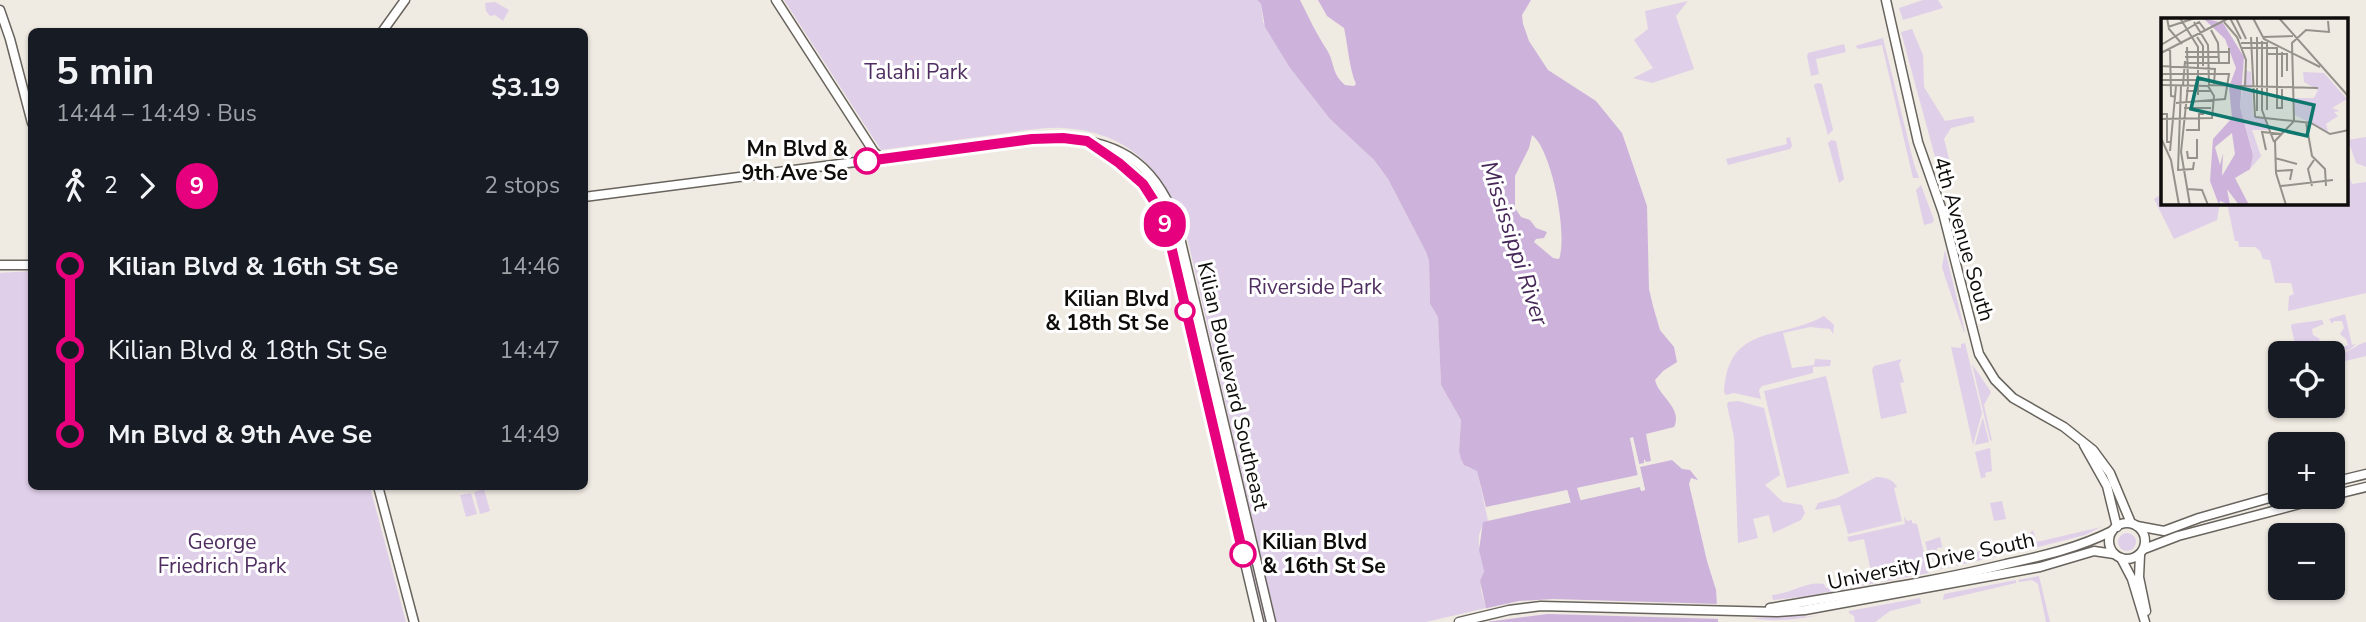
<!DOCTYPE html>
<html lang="en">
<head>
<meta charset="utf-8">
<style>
  body { margin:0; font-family:"Nunito Sans",sans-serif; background:#20242c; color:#f1f3f6; height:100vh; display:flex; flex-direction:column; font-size:26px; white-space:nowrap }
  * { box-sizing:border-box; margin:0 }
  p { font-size:23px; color:#9ea1a6 }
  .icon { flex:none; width:38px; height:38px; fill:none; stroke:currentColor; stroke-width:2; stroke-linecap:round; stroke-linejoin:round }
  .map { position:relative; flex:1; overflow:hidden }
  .panel { position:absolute; left:28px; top:28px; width:560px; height:462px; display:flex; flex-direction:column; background:#171b24; border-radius:10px; box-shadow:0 2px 5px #0004 }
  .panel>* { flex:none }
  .badge { padding:0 14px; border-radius:23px; font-size:24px; line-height:46px }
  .tools { position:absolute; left:2268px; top:341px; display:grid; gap:14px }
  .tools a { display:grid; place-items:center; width:77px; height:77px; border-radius:10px; background:#171b24; box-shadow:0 2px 5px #0004; font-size:35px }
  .map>.badge { position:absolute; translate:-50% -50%; box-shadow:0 0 0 4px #fff }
  .legs { display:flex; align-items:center; gap:10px; height:77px; padding:0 28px; font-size:23px }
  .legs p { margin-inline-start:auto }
  .summary { display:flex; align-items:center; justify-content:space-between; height:119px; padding:0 28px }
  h1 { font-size:38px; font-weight:700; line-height:52px }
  ul { padding:0 28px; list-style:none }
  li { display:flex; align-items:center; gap:24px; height:84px; font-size:26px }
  li i { display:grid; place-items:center; width:10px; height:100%; margin:0 9px; background:currentColor }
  li i::after { content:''; width:18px; height:18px; margin:-9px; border:5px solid; border-radius:50%; background:#171b24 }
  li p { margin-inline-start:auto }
  li:first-child i { background:linear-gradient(#0000 50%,currentColor 0) }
  li:last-child i { background:linear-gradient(currentColor 50%,#0000 0) }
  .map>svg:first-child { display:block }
</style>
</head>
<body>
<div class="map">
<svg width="2366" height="622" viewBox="0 0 2366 622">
  <rect width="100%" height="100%" fill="#efeae2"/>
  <g fill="#e0cfe9">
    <path d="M784,0H1257L1261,4L1263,22L1290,68L1330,119L1374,160L1388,179L1426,252L1429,261L1430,304L1438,317L1441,385L1461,420L1459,451L1467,467L1477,470L1488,521C1471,534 1482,554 1484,569C1484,572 1481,577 1481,580C1479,589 1484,600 1486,608L1426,622H1276L1187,237C1168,174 1132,132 1063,128C1040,127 1016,132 993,135C956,140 918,145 881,150Z"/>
    <polygon points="1923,0 1938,0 1943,8 1903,20 1899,8"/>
    <polygon points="1688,1 1676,16 1694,69 1652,83 1633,78 1653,68 1634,40 1648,29 1645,11"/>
    <polygon points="495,2 509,10 503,21 495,15 490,16 486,11 485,3"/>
    <polygon points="1912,29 1923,55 1924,87 1945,121 1973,116 1975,122 1951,128 1944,139 1954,179 1946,189 1937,164 1901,32"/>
    <polygon points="1883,38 1914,164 1919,178 1913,178 1882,45 1859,49 1855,46"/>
    <polygon points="1844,44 1846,52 1816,59 1819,74 1811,76 1807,56 1808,53"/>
    <polygon points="1818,83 1822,84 1833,130 1828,135 1814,85"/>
    <polygon points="1790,137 1792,146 1790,149 1728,165 1726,159 1787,144 1786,138"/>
    <polygon points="2366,137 2366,167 2356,163 2348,140"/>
    <polygon points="1831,140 1836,141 1844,179 1839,183 1828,143"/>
    <polygon points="2347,158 2347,170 2352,184 2366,182 2366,293 2288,311 2289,296 2294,294 2291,283 2275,283 2270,260 2263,259 2260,251 2255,247 2239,247 2238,241 2235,241 2227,203 2347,203"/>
    <path d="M1132,164C1171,178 1187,282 1196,319L1194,321H1191L1155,197L1131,168Z"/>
    <polygon points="1921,185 1934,220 1932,223 1924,225 1916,190"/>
    <polygon points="2163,193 2163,203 2171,203 2172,207 2178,203 2220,203 2217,220 2174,239 2154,199"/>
    <polygon points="1945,250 1965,332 1964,332 1945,277 1942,267"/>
    <polygon points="31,271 32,486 370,487 406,622 0,622 0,273"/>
    <polygon points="2345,314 2352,345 2356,344 2349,350 2340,351 2333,346 2339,349 2348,345 2346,339 2340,334 2344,328 2342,321 2334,321 2332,324 2329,319"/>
    <path d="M1824,316L1834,325L1833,334L1830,329L1810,327L1783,333L1792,368L1814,365L1815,359L1831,360L1830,366L1813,367V373L1762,386L1759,390L1761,399L1734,393L1726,395L1724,392C1728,323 1780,341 1824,316Z"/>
    <polygon points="2322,320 2324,324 2312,329 2313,335 2320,339 2316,346 2317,352 2327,352 2330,348 2330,351 2327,353 2297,353 2291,326 2292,324"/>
    <path d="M2366,342V356L2333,364V354L2331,353L2333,351C2348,357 2353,345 2366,342Z"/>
    <polygon points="1199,343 1202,345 1222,431 1219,434 1197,345"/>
    <polygon points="1965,343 1982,413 1973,445 1951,347 1961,348 1961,344"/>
    <polygon points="1902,359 1899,364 1904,382 1900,383 1907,413 1881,419 1872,370 1874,366"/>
    <polygon points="1972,364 1991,392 1984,405 1992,441 1990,440"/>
    <polygon points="1826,376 1849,473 1787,488 1764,391"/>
    <polygon points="1738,401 1764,408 1780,475 1765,485 1783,502 1802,505 1805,513 1801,520 1773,533 1769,515 1753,519 1758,538 1738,543 1734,437 1727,405 1728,402"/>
    <polygon points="1983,418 1989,442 1975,445 1982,420"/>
    <polygon points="1990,448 1992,471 1985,473 1986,477 1981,478 1975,452"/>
    <polygon points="1223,453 1227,454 1248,540 1246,543 1222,455"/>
    <path d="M1876,477C1884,477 1893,479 1897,487L1894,488L1902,521L1848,534L1840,505L1815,510L1818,503L1837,498Z"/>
    <polygon points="484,489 490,511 480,514 474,492"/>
    <polygon points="471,493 477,514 466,517 460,495"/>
    <polygon points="2002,501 2006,519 1994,521 1990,503"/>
    <path d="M1904,516L1907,521L1912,520V523L1917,524L1929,573L1807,596L1773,600L1772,595C1790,594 1806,581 1824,584L1826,588L1872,576L1864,539L1849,542L1847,537L1905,524Z"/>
    <polygon points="2101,527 2085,535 2034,548 2030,533 2033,530 2037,542"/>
    <circle cx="2127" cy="542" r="9"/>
    <polygon points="1940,537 1943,550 1942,547 1937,548 1937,551 1932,553 1933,561 1931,564 1925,542"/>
    <polygon points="2005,545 2007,550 2004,555 1941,569 1939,561"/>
    <polygon points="1250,562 1253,563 1267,622 1262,622 1248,565"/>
    <polygon points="2039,576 2050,622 2046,622 2038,584 2032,580 2019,582 2018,580"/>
    <polygon points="2016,580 2016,583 1943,600 1944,594"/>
    <polygon points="1920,598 1921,603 1918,604 1890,611 1875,622 1855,622 1854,616 1849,613 1849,611"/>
    <path d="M1805,615V617L1820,615C1798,620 1772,622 1751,618Z"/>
  </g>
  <g fill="#cdb3db" fill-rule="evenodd">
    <path d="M1257,0H1300C1309,18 1316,33 1327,50C1335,63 1331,73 1345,85L1354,86L1356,84C1349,68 1348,45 1344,28L1327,16L1318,0H1531L1522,15L1523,24L1529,41L1548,70L1596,101L1622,133L1647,206L1649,289L1653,306L1660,330L1674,347L1677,362L1663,371L1655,380C1659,397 1683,408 1674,427L1646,434L1651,461L1646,462L1644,459V463L1639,464L1633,438H1630L1638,475L1486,507L1477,471L1464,465L1461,459L1459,451L1461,420L1441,385L1438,317L1430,304L1429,261L1426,252L1388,179L1374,160L1330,119L1290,68L1265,27L1261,4ZM1532,135C1552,149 1568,236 1559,259L1553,258L1534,242L1536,239L1544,238L1547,232L1536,228L1530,220L1521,217L1515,208V176L1529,148Z"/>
    <polygon points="1672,460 1682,469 1690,470 1698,480 1691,478 1689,484 1707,561 1716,590 1718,622 1489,622 1480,581 1484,571 1479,550 1483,522 1640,487 1641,491 1645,490 1640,467"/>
  </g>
  <g fill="#efeae2">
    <polygon points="1633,437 1645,490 1641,491 1630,438"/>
    <polygon points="1553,599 1719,604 1721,619 1548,614 1486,622 1483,609 1519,601"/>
  </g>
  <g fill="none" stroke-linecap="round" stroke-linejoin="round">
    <polyline stroke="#cdb3db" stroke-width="10" points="1569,478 1579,513"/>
    <g stroke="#68645d" stroke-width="11">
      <g id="secondary">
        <polyline points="776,0 874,152 882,159"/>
        <polyline points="1886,0 1918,142 1943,213 1979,354 1995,380 2013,398 2064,427 2093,450 2110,473 2131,523"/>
        <polyline points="0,10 10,39 32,123"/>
        <polyline points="382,32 405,0"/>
        <path d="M1090,143C1121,165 1149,184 1164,221L1259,622"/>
        <path d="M584,197L1050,137C1114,139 1153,159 1176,221L1271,622"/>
        <polyline points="0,265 32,265"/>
        <polyline points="2084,445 2107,486 2117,527"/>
        <polyline points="2333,482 2366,474"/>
        <polyline points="378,486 414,622"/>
        <polyline points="2333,495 2366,487"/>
        <circle cx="2127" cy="541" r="18"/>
        <polyline points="2137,526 2164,531 2199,518 2280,495"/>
        <polyline points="2144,549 2178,536 2326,497"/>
        <polyline points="2140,555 2139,577 2146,611"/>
        <polyline points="2121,558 2132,579 2145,622"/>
        <path d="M1770,608C1849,594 1928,583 2006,564C2043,556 2078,548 2112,531"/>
        <polyline points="1459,622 1509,610 1541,606 1777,612 1805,610 2040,567 2094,551 2114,554"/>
      </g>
    </g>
    <use href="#secondary" stroke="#fff" stroke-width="8"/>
  </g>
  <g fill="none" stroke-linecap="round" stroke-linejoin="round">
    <g stroke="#fff" stroke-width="16">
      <polyline id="line-1" points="867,161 1032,139 1063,138 1087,141 1119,163 1143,184 1159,209 1168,233 1243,554"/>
    </g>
    <use href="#line-1" stroke="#e6007e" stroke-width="10"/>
  </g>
  <g fill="#fff" stroke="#e6007e" stroke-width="3.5">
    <circle cx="867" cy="161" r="12"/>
    <circle cx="1185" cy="311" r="9"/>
    <circle cx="1243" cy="554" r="12"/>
  </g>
  <g text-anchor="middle" stroke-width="6" stroke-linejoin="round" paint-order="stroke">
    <g font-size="21" fill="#4f2d60" stroke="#fff">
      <text x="916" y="79">Talahi Park</text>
      <text x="1315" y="294">Riverside Park</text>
      <text x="222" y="549">George<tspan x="222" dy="24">Friedrich Park</tspan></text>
    </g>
    <g font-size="21" font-weight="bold" fill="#0f0d0b" stroke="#fff" text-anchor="end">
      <text x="848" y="156">Mn Blvd &amp;<tspan x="848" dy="24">9th Ave Se</tspan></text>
      <text x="1169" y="306">Kilian Blvd<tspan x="1169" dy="24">&amp; 18th St Se</tspan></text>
      <text x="1262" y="549" text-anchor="start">Kilian Blvd<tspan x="1262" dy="24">&amp; 16th St Se</tspan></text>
    </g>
    <g font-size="21" fill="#0f0d0b" stroke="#fff">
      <text transform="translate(1964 239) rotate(74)" y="7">4th Avenue South</text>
      <text transform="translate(1233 386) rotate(77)" y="7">Kilian Boulevard Southeast</text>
      <text transform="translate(1931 561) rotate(-12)" y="7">University Drive South</text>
    </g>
    <g font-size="23" font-style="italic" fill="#472658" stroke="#fff">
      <text transform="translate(1515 243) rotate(72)" y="8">Mississippi River</text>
    </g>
  </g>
  <g transform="translate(2161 18)">
    <rect width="187" height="187" fill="#efeae2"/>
    <path d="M84,52L90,54L91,70L84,71H91L92,97L104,100L108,112H91L100,138L103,135L86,154L92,136L79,89ZM142,54L163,55L186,81L171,90L179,93L173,94L177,98L165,106L167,114L134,97L133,80H153L157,72L143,64Z" fill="#e0cfe9"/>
    <path d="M42,0L62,5L83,39L79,89L92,137L89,151L74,160L88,187H78L66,171L69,187L59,183L58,187L49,163L52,121L71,100L68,69L75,50L64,21ZM71,115L74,136L61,158L62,135L59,147L54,129Z" fill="#cdb3db" fill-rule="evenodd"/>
    <path fill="none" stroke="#95928c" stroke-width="2" d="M6,0L8,11L21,26M19,0L37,29V77M69,0L80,21M75,0L85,21M92,0L103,21L159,49M118,0L188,79M33,4L47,27L48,68M63,4L76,19L85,42L84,69M7,9L34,0M50,12L57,25L58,45M36,19L42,28V48M90,19L94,99M96,19V93M102,19L132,18M101,23V92L113,124M80,25H106V92M0,27L38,4L44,12M26,29L27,68M9,30L10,78L15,79M81,30H116V90H121V71M24,34H68M121,34V59M0,35L1,59M0,35L68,0M105,36H126V53M24,39H58M24,45H68V30M0,48L54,51L53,66M1,56H68L64,81L15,85M1,62H48M0,67L47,68M22,67L24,43M48,67L157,70M20,68L17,152L32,151L33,144M27,68L20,134L29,187M25,73H49M23,90H50M0,96H6V124H10M94,99L133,103L131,25L145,12L168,14L167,3M0,101L51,100L53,78L47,68M145,104L151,138L164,151L165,168M25,112H38V96H43M0,120L10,142L18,187M105,132L101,114L121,116M9,133L15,68M26,133L27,140H36V121M114,140L136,146M115,153L131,152L129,162M120,168L172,162M151,168L147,151L153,142M26,171L41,172L47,187M125,187L115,155L114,123L133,103L150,105L169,116L188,112"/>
    <path fill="#0f766e" fill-opacity="0.15" stroke="#0f766e" stroke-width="3.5" d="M37,60L153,87L146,118L30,91Z"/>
    <rect width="187" height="187" fill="none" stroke="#0f0d0b" stroke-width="3.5"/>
  </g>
</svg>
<div class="tools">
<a><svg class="icon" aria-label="locate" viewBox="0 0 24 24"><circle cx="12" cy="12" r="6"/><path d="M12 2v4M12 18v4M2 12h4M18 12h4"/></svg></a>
<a>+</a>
<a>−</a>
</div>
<b class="badge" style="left:1165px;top:224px;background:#e6007e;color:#fff">9</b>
<section class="panel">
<div class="summary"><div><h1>5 min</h1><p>14:44 – 14:49 · Bus</p></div><b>$3.19</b></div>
<div class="legs"><svg class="icon" aria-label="walk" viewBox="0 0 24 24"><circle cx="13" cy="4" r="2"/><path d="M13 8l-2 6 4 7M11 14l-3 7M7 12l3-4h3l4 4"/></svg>2<svg class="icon" aria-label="forward" viewBox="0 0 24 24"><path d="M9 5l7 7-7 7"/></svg><b class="badge" style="background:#e6007e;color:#fff">9</b><p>2 stops</p></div>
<ul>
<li><i style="color:#e6007e"></i><b>Kilian Blvd &amp; 16th St Se</b><p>14:46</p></li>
<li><i style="color:#e6007e"></i><span>Kilian Blvd &amp; 18th St Se</span><p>14:47</p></li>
<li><i style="color:#e6007e"></i><b>Mn Blvd &amp; 9th Ave Se</b><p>14:49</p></li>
</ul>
</section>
</div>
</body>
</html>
